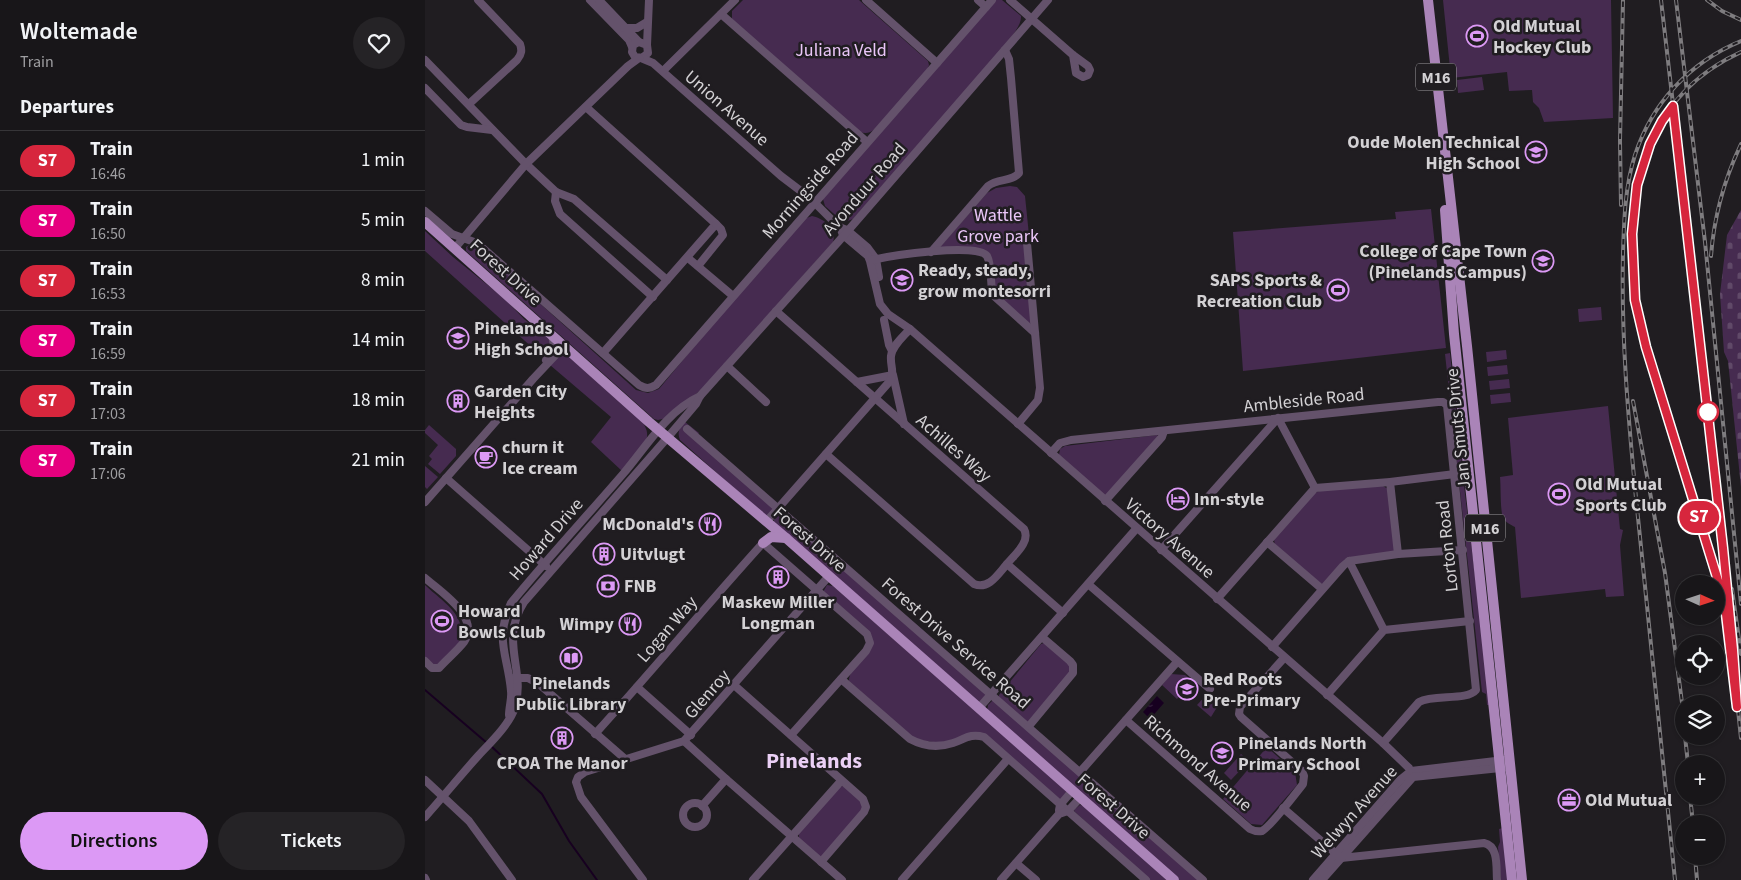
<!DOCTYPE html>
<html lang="en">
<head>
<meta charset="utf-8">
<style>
  body { margin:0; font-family:"Source Sans 3",sans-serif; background:#252326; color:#f1f3f6; height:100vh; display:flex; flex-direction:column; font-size:19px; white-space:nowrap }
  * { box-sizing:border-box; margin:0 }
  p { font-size:16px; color:#9f9fa2 }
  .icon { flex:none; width:28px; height:28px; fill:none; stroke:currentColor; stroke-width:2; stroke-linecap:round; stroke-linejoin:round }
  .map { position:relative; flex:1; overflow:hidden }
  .side { display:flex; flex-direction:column; background:#181619; width:425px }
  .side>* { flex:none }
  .badge { padding:0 10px; border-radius:16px; font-size:18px; line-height:32px }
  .needle { width:32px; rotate:93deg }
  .controls { position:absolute; left:1250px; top:575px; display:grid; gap:10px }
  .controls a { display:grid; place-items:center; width:50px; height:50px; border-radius:50%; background:#181619; box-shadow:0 1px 4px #0004,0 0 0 1px #363538; font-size:25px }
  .map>.badge { position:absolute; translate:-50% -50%; box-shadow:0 0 0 2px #fff }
  h2 { padding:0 20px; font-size:19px; line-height:45px }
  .round { display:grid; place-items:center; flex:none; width:52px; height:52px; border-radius:26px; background:#252326 }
  .summary { display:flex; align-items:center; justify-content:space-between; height:85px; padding:0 20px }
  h1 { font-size:24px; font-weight:600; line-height:38px }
  .primary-button { display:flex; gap:10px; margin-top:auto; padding:10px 20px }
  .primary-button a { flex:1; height:58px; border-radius:30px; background:#dc99f5; color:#111; font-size:20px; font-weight:600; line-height:58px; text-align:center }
  .primary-button a+a { background:#252326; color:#f1f3f6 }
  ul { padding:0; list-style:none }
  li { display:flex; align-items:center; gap:15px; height:60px; padding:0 20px; border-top:1px solid #363538 }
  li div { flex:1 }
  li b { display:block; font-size:19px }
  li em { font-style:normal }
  li .badge { min-width:55px; font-weight:700; text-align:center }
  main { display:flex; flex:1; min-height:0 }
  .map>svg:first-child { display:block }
</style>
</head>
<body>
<main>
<section class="side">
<div class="summary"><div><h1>Woltemade</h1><p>Train</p></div><a class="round"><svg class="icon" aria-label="heart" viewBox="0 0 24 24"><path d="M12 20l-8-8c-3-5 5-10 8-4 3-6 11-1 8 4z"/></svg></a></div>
<h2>Departures</h2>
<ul>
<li><span class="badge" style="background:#d7263d;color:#fff">S7</span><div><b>Train</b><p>16:46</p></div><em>1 min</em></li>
<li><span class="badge" style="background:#e6007e;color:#fff">S7</span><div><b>Train</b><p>16:50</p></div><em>5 min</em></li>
<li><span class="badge" style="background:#d7263d;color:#fff">S7</span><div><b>Train</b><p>16:53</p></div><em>8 min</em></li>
<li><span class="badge" style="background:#e6007e;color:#fff">S7</span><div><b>Train</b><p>16:59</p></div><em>14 min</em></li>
<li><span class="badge" style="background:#d7263d;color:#fff">S7</span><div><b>Train</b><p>17:03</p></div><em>18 min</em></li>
<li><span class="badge" style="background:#e6007e;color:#fff">S7</span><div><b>Train</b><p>17:06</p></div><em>21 min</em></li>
</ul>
<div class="primary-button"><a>Directions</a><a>Tickets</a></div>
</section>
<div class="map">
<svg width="1316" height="880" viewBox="0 0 1316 880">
  <defs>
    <pattern id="cemetery-stones" width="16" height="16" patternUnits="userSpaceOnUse" patternTransform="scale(1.25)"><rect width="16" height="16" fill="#462b50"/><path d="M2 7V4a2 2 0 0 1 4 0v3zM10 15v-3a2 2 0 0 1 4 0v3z" fill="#604968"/></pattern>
    <pattern id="water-ripples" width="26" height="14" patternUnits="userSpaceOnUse" patternTransform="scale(1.25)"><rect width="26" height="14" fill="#170020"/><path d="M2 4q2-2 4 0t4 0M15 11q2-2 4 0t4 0" fill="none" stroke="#382440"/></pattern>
  </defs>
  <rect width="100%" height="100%" fill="#201d21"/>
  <g fill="#462b50">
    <path d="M318,0H434L503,61L504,65L502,70L450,129C445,133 441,134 435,132L307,22V11Z"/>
    <path d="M571,0H577L596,16C597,28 577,48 569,58L428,219L420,222L416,220L400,206L398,199L400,195Z"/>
    <polygon points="1018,0 1186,0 1188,118 1119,122 1114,108 1108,102 1107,90 1084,91 1082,72 1026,78"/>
    <polygon points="1057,77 1059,90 1033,93 1032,80"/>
    <polygon points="585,186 592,187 600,196 609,284 606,323 604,324 571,294 564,257 517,250 515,247 562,193 571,188"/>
    <polygon points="1006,209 1021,348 818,371 808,232 971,219 970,212"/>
    <path d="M387,216C399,218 412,230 408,242L277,389L242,418L233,420L229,419L41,251V247L44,245L51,246L211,390L223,393L234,389L310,297L379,219Z"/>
    <polygon points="0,231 28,257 80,299 99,319 126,341 126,345 119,358 0,251"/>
    <polygon points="1176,307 1177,320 1154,322 1153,309"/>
    <polygon points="1081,350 1082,359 1062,362 1061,352"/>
    <polygon points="1025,353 1040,494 1066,705 1062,705 1061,694 1057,692 1020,354"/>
    <path d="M138,355L143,356L217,421C220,426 223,431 222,437C221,445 203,463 197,471L166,442L186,417L125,365L135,356Z"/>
    <polygon points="1082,365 1083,374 1063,376 1062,367"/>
    <polygon points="1084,379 1085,388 1065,390 1064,381"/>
    <polygon points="1085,393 1086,402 1066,404 1065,395"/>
    <path d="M1183,406L1195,529L1198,530L1195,545L1199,596L1181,597L1180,589L1096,598L1090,527C1086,525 1080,522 1078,518C1075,509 1076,487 1075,477L1088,475L1083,418Z"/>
    <path d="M260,422L274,433L270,438L349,508L343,515H339L255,440C252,432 254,428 260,422Z"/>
    <polygon points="4,425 31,449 31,456 15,474 3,464 7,459 4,456 13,445 0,433 0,430"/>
    <polygon points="732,435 734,437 683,495 677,495 634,455 635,449 640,446"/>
    <polygon points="0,466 13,477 2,489 0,487"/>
    <polygon points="958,486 963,489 971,549 969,553 928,559 898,585 850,546 849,539 890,493 897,490"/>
    <polygon points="356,514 561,695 554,703 349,522 349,519"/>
    <path d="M0,585C19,603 38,612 38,640L14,665L7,664L0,657Z"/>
    <path d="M402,585L408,586L642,791L637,801L561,737L526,744L490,740L424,681C424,667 443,658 447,645L398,592Z"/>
    <polygon points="619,643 647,666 647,670 602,723 574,697 574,695 616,644"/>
    <polygon points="746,674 760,675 774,686 771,690 761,682 755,689 758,692 752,699 737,685"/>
    <polygon points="782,694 794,704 786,717 772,705"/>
    <polygon points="568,700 774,880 754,880 562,711 563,705"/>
    <polygon points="842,747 870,772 872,785 837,825 826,824 798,799"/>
    <polygon points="816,754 823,760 823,762 806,780 799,773"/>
    <polygon points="418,786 421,787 438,802 438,811 396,858 374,840 374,832 414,787"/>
    <polygon points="655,805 659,806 744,880 724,880 649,811 650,809"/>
    <polygon points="1078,828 1084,880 1076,880 1073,847 1075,842 1074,829"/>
  </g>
  <polygon fill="url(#cemetery-stones)" points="1316,210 1316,487 1303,361 1299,352 1295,294 1302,235"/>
  <polygon fill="url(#water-ripples)" points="732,696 739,703 725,719 718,712"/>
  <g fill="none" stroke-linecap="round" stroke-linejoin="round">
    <g stroke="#170020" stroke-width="2">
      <polyline points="0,690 62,743"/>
      <polyline points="66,746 117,794 144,841 172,880"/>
    </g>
    <g stroke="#64526b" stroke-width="8">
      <polyline points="165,0 204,40 207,47"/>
      <polyline points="174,0 214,42 222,45 223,53 217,58 210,57 207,52 208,45 214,42"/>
      <polyline points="441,0 512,63"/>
      <polyline points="553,0 561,7"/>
      <polyline points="585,0 648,55 663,66 665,70 663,75 658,77 651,73 648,55"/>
      <polyline points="296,14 442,142"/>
      <polyline points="199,28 212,28 222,22"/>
      <polyline points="222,45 224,0"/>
      <polyline points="216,58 228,63 356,176 385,198 414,227 422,230 442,247 451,259 454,277"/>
      <polyline points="0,60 101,164 131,192 149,199 242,280"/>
      <polyline points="238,71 310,0"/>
      <polyline points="0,88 36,125 42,127 67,130"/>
      <path d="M44,104L92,60C97,54 97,50 95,44L53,0"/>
      <polyline points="161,107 291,224 178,353"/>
      <polyline points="131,192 130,201 135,214 228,297"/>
      <path d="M0,211L27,234L52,243L214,385C221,389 224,389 231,385L567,0"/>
      <polyline points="415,227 418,235 443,256 445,261 455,304 463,314 485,329 958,743 984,768 988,777"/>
      <polyline points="30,248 101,164 203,66 214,58"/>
      <path d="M506,252L563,186C573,178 587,182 594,173L586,78L584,59L580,50"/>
      <polyline points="263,258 308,296"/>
      <path d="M447,260C464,256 553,242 562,256C567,265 565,284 568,295L610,333"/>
      <polyline points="273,266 298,235 296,229 291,224"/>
      <path d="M351,311L599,529C606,542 589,555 582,564L638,613"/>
      <polyline points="459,320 464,345 467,351"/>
      <polyline points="121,360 129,346 127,335"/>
      <polyline points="302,366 341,402"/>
      <polyline points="432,382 468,375 479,424"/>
      <polyline points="593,424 613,400 615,388 602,243"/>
      <polyline points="262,429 778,880"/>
      <path d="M626,453L635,443L646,440L1013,402H1018L1022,405L1051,690C1042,701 1009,694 994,702L958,743"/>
      <path d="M401,454L549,584C564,590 573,574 582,564"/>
      <polyline points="21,478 121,566"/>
      <polyline points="965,482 973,554"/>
      <polyline points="680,501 737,437 739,431"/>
      <polyline points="0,502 108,379 139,346"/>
      <path d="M341,522L465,381C470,372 465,366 466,356C467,346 478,337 485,329"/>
      <polyline points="842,542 897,589"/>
      <polyline points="736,550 853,418 890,488"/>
      <polyline points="924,561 959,630"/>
      <path d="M0,578C16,592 56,617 39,642C32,651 22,659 14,668H7L0,661"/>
      <polyline points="663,584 785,689"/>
      <polyline points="792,599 890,488 965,482 1030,474"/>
      <polyline points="847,647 918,566 924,561 973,554 1038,550"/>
      <polyline points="89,678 103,678 114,684 199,758"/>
      <path d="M416,679L485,739C498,746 513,748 528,743C540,739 545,733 559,737L721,880"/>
      <polyline points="309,685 438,799 441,807 439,812 396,862"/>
      <polyline points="212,687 266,735"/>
      <polyline points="902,695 959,630 1045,621"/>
      <polyline points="554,708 711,529"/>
      <path d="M84,715C84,707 87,699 86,691C83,655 69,640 86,603C122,559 161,517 198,474C222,446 241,412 275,396"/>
      <path d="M701,720L825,829C829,831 832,832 837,831C844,828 871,793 878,784L879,776L877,771L816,717L814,714L815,707L859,658"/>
      <polyline points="604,726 648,673 648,665 645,661 617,637"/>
      <path d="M170,734C227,671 281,606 338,543L442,634L445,643L441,651L366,735"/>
      <polyline points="259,741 301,779 417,880"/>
      <polyline points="655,772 752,662"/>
      <polyline points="0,780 44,821 87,880"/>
      <circle cx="270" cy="815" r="12"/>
      <polyline points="277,806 301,779"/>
      <path d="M858,808L916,858L1059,843C1074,846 1071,868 1072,880"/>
      <polyline points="634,810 635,805 647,791"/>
      <path d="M0,817C18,797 35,776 53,756C65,743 85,724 90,707C101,670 74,641 99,602L243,437L271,404L275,396L414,241L623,0"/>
      <polyline points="591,863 611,880"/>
      <polyline points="0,878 1,880"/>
      <polyline points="218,880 156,797 151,782 153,777 160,772 259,741 404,576"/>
      <polyline points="328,880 416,781"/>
      <polyline points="477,880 582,760"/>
      <polyline points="576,880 634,814 643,811 655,798"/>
      <polyline points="888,880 976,779 986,771 1079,760"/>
      <polyline points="897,880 988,777 1085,767"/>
    </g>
    <g stroke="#aa84b8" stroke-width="10">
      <polyline points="1003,0 1042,346 1097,880"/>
      <polyline points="1020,210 1029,334 1087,880"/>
      <polyline points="0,222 224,422 361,538 749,880"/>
      <polyline points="338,543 346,537 361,538"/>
    </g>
    <g stroke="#7e7c7f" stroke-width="4">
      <g id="rail">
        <polyline points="1236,0 1282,399 1303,597"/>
        <polyline points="1251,0 1280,242 1316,604"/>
        <polyline points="1282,0 1297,11 1316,20"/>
        <path d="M1316,52C1224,94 1202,180 1208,273C1209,286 1209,298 1212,311C1217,340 1228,369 1237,398C1255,456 1275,515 1292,574C1306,627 1310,683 1316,738"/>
        <polyline points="1196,205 1195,141 1198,0"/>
        <path d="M1286,256C1289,216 1299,180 1316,144"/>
        <polyline points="1208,401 1240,573 1259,718"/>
        <polyline points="1307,589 1316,654"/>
        <polyline points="1260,736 1263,764"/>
        <polyline points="1265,796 1268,824"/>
        <polyline points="1270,856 1272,880"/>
        <path d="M1250,880C1237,753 1224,625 1211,498C1203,416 1196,335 1198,253C1199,220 1200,186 1210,155C1227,103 1265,62 1316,41"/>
      </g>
    </g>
    <use href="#rail" stroke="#201d21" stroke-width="2" stroke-dasharray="5.5" stroke-linecap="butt"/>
  </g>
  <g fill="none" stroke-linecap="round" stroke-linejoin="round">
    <g stroke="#fff" stroke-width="11">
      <polygon id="line" points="1248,106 1298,548 1308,650 1312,707 1301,614 1295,587 1221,347 1210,300 1207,234 1212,185 1225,144 1237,121"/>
    </g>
    <use href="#line" stroke="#d7263d" stroke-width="8"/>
  </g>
  <defs>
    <g id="stadium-ring" transform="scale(1.125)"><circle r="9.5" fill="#201d21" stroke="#dc99f5" stroke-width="1.5"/><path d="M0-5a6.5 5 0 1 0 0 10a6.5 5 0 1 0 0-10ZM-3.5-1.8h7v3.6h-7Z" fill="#dc99f5"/></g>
    <g id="school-ring" transform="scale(1.125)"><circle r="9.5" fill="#201d21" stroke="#dc99f5" stroke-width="1.5"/><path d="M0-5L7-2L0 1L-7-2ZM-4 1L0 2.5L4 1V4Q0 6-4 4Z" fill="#dc99f5"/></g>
    <g id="university-ring" transform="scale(1.125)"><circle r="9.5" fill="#201d21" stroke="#dc99f5" stroke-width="1.5"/><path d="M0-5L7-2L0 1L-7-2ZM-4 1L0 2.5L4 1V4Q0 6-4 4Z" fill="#dc99f5"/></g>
    <g id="building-ring" transform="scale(1.125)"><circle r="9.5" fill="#201d21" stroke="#dc99f5" stroke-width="1.5"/><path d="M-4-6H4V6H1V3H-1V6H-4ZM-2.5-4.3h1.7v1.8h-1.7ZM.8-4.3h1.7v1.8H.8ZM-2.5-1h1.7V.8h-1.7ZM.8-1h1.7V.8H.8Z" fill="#dc99f5"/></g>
    <g id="cafe-ring" transform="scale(1.125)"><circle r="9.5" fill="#201d21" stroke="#dc99f5" stroke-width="1.5"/><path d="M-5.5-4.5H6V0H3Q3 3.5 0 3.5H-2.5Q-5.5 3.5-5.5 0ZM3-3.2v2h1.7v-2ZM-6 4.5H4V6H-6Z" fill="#dc99f5"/></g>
    <g id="hotel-ring" transform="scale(1.125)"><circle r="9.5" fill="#201d21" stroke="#dc99f5" stroke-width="1.5"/><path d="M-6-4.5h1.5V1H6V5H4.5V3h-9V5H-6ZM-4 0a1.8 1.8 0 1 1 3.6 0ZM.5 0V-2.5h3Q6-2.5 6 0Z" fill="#dc99f5"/></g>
    <g id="restaurant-ring" transform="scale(1.125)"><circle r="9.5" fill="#201d21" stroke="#dc99f5" stroke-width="1.5"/><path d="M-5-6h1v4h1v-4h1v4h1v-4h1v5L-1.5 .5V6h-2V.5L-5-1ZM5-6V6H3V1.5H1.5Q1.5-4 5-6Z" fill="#dc99f5"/></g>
    <g id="bank-ring" transform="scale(1.125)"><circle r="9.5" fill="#201d21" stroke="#dc99f5" stroke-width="1.5"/><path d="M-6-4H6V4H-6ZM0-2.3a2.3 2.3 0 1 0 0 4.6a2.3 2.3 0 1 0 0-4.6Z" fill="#dc99f5"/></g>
    <g id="library-ring" transform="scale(1.125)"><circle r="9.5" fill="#201d21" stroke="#dc99f5" stroke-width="1.5"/><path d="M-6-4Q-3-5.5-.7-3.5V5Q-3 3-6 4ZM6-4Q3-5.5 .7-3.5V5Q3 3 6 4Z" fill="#dc99f5"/></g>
    <g id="office-ring" transform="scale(1.125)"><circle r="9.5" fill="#201d21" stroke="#dc99f5" stroke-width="1.5"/><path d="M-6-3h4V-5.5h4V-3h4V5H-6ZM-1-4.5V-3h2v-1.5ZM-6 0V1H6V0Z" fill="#dc99f5"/></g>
  </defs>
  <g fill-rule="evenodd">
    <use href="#stadium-ring" x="1052" y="36"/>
    <use href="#school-ring" x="1111" y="152"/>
    <use href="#university-ring" x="1118" y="261"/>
    <use href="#school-ring" x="477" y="280"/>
    <use href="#stadium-ring" x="913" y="290"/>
    <use href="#school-ring" x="33" y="338"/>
    <use href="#building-ring" x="33" y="401"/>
    <use href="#cafe-ring" x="61" y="457"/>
    <use href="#stadium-ring" x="1134" y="494"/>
    <use href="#hotel-ring" x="753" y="499"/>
    <use href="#restaurant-ring" x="285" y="524"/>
    <use href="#building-ring" x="179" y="554"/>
    <use href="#building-ring" x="353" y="577"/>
    <use href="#bank-ring" x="183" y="586"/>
    <use href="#stadium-ring" x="17" y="621"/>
    <use href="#restaurant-ring" x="205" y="624"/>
    <use href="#library-ring" x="146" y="658"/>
    <use href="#school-ring" x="762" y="689"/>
    <use href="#building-ring" x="137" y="738"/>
    <use href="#school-ring" x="797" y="753"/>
    <use href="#office-ring" x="1144" y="800"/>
  </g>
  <circle fill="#fff" stroke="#d7263d" stroke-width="2.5" cx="1283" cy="412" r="10"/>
  <g text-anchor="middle" stroke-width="5" stroke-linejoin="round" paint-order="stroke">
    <g fill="#201d21" stroke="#9d9b9e" stroke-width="1">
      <rect x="991" y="63.5" width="40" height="27" rx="4"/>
      <rect x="1040" y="514.5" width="40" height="27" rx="4"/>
    </g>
    <g font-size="16" font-weight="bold" fill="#d3d1d4">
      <text x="1011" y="83">M16</text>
      <text x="1060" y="534">M16</text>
    </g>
    <g font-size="18" font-weight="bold" fill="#d3d1d4" stroke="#201d21" text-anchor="start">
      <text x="1068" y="32">Old Mutual<tspan x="1068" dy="21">Hockey Club</tspan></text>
      <text x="1095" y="148" text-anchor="end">Oude Molen Technical<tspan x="1095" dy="21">High School</tspan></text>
      <text x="1102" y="257" text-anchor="end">College of Cape Town<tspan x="1102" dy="21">(Pinelands Campus)</tspan></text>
      <text x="493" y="276">Ready, steady,<tspan x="493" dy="21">grow montesorri</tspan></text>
      <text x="897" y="286" text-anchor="end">SAPS Sports &amp;<tspan x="897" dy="21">Recreation Club</tspan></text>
      <text x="49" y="334">Pinelands<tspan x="49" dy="21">High School</tspan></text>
      <text x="49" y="397">Garden City<tspan x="49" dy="21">Heights</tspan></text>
      <text x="77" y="453">churn it<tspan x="77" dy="21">Ice cream</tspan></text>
      <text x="1150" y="490">Old Mutual<tspan x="1150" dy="21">Sports Club</tspan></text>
      <text x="769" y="505">Inn-style</text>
      <text x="269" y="530" text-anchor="end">McDonald's</text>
      <text x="195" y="560">Uitvlugt</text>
      <text x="199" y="592">FNB</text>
      <text x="353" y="608" text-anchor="middle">Maskew Miller<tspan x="353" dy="21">Longman</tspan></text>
      <text x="33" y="617">Howard<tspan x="33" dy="21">Bowls Club</tspan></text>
      <text x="189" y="630" text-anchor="end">Wimpy</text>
      <text x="778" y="685">Red Roots<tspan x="778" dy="21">Pre-Primary</tspan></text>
      <text x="146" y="689" text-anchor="middle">Pinelands<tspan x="146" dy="21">Public Library</tspan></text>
      <text x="813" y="749">Pinelands North<tspan x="813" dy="21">Primary School</tspan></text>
      <text x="137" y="769" text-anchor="middle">CPOA The Manor</text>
      <text x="1160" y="806">Old Mutual</text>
    </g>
    <g font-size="18" fill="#eac6f8" stroke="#201d21">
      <text x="416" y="56">Juliana Veld</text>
      <text x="573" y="221">Wattle<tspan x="573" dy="21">Grove park</tspan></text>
    </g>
    <g font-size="18" fill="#d3d1d4" stroke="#201d21">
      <text transform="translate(302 108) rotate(41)" y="6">Union Avenue</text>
      <text transform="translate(385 185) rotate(-49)" y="6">Morningside Road</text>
      <text transform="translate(439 189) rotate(-49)" y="6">Avonduur Road</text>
      <text transform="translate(81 272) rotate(42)" y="6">Forest Drive</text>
      <text transform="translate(879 400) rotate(-6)" y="6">Ambleside Road</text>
      <text transform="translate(1033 429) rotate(-96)" y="6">Jan Smuts Drive</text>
      <text transform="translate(529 448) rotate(41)" y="6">Achilles Way</text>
      <text transform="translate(745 538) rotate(41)" y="6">Victory Avenue</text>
      <text transform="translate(121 539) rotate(-49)" y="6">Howard Drive</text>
      <text transform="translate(385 539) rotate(41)" y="6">Forest Drive</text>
      <text transform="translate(1022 546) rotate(-96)" y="6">Lorton Road</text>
      <text transform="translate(242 629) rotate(-49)" y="6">Logan Way</text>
      <text transform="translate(531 643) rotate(41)" y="6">Forest Drive Service Road</text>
      <text transform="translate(282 694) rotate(-49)" y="6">Glenroy</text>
      <text transform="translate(773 763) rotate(41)" y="6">Richmond Avenue</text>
      <text transform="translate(689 806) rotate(41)" y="6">Forest Drive</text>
      <text transform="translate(929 812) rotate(-48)" y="6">Welwyn Avenue</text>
    </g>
    <g font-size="22" font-weight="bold" fill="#ebd0f6" stroke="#201d21">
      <text x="389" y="768">Pinelands</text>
    </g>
  </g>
</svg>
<div class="controls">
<a><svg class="needle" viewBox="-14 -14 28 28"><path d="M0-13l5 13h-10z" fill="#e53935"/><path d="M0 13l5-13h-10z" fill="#9f9fa2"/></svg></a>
<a><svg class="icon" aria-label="locate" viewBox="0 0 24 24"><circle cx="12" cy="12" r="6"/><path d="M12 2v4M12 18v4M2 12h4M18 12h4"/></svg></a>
<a><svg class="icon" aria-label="layers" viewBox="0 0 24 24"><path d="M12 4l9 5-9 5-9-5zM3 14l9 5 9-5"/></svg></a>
<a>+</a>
<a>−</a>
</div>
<b class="badge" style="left:1274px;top:517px;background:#d7263d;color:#fff">S7</b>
</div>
</main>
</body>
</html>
